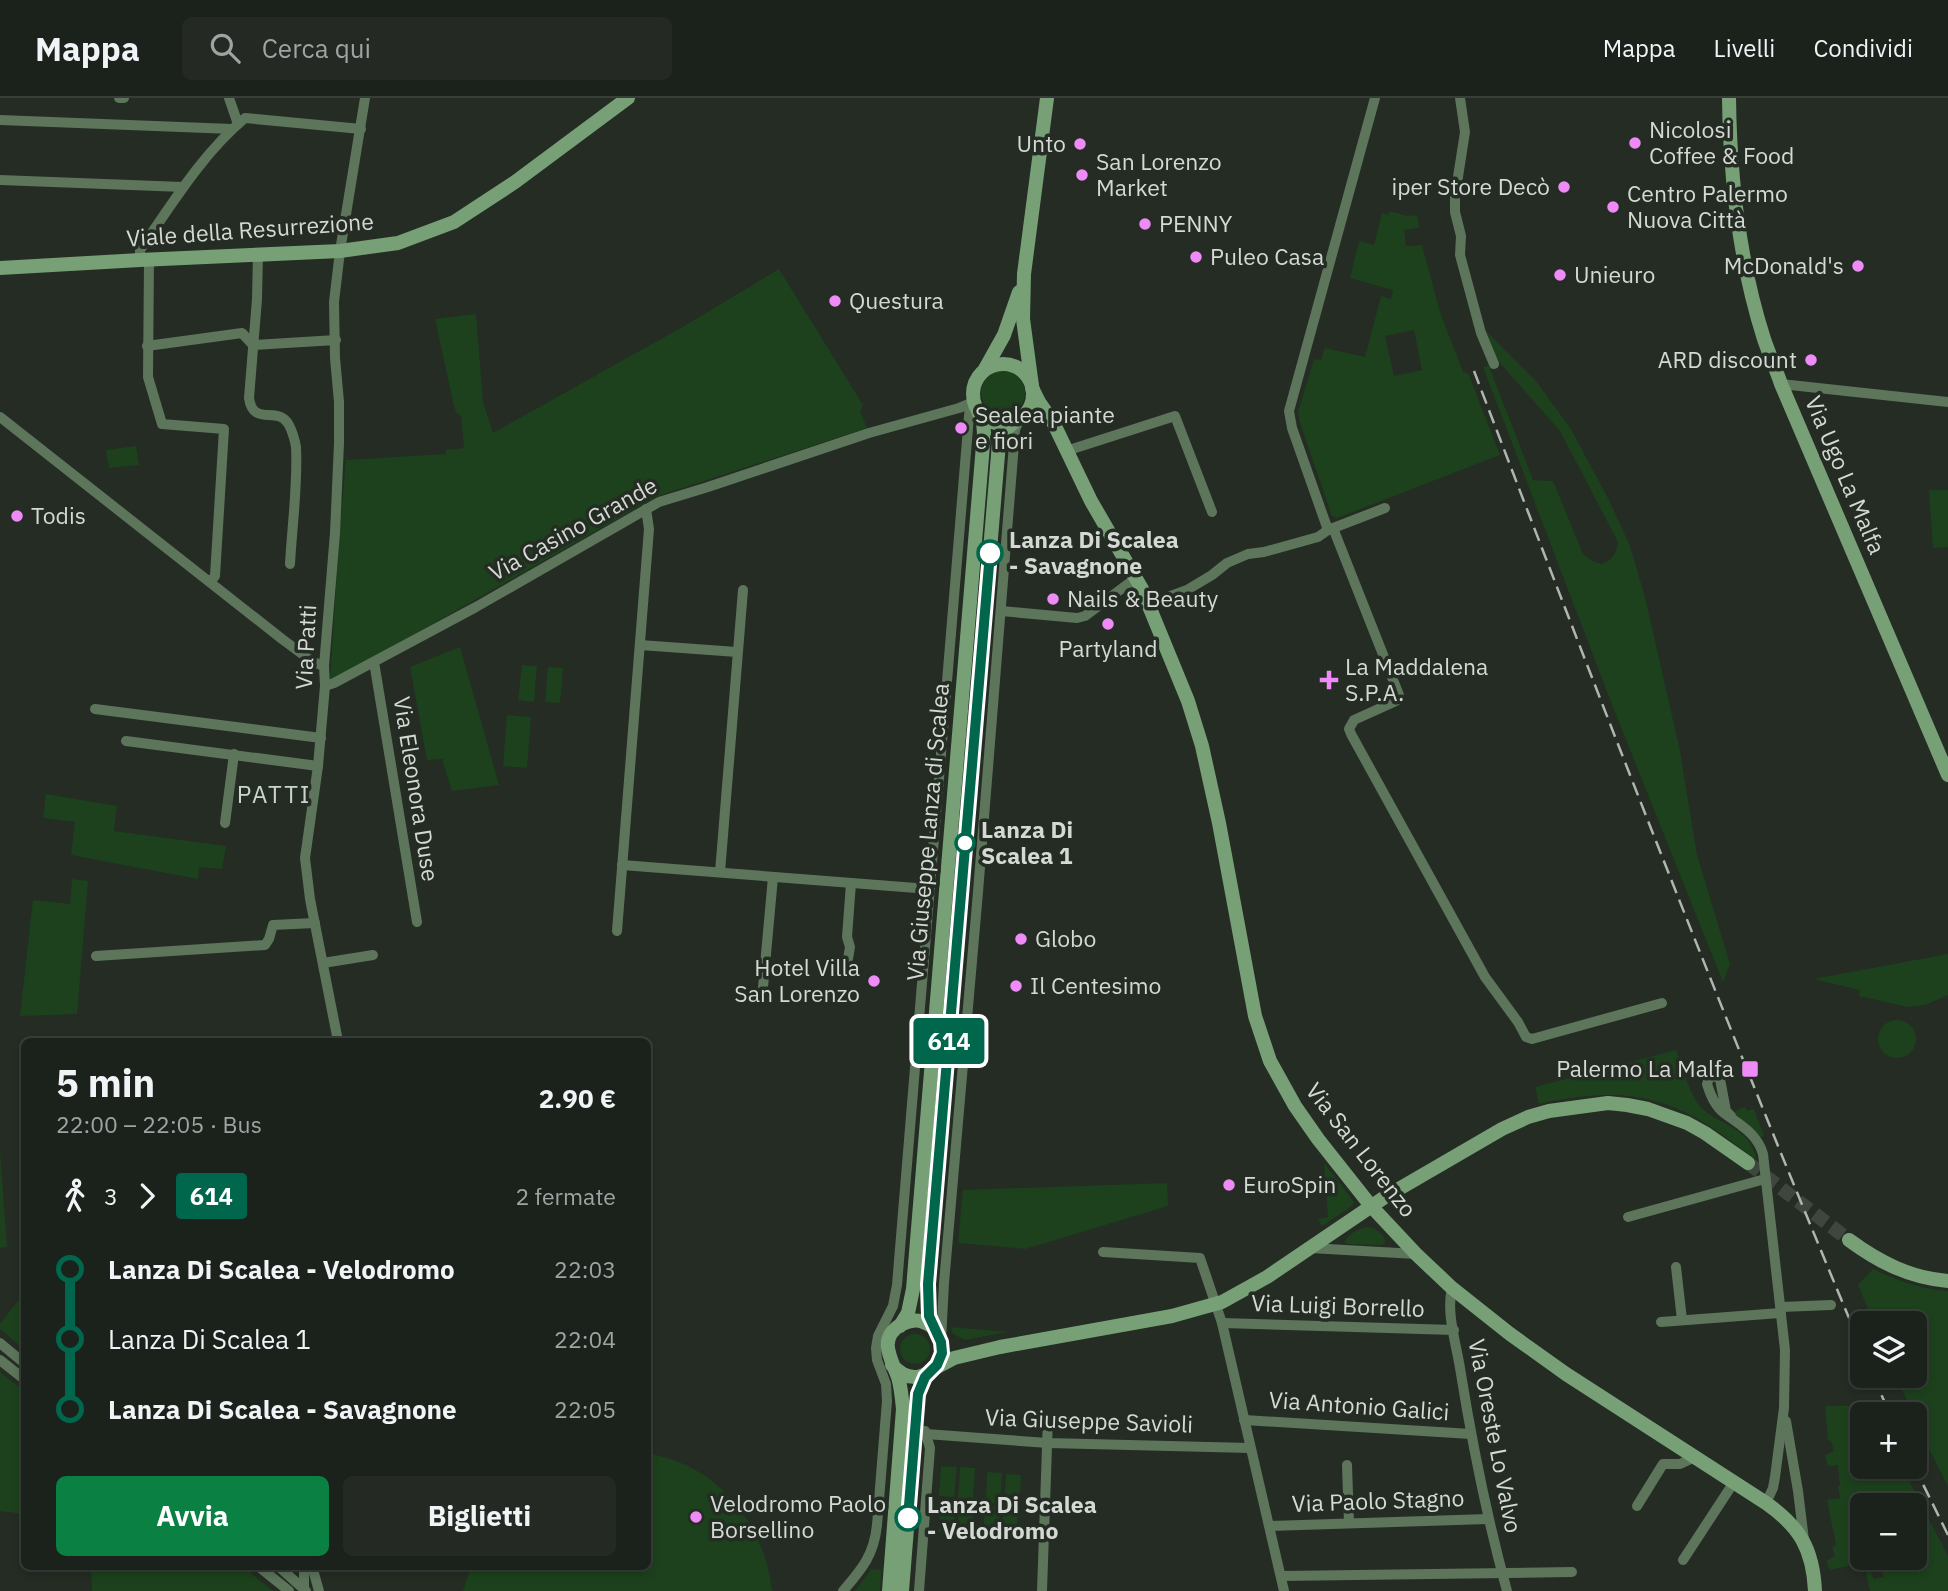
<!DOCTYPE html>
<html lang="it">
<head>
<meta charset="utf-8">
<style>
  body { margin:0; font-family:"IBM Plex Sans",sans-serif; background:#242924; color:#f1f3f6; height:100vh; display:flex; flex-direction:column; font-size:26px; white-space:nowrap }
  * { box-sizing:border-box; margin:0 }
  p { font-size:23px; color:#a0a3a3 }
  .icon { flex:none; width:38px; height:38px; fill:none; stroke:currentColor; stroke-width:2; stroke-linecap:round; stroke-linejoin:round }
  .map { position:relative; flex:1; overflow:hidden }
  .panel { position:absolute; left:21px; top:940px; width:630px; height:532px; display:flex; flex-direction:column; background:#1b211b; border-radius:10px; box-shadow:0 4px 10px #0003,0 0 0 2px #393e3a }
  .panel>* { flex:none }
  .badge { padding:0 14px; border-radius:5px; font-size:24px; line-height:46px }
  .fabs { position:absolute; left:1850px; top:1213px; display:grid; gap:14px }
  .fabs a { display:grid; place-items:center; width:77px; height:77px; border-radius:10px; background:#1b211b; box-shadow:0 4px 10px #0003,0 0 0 2px #393e3a; font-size:35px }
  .map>.badge { position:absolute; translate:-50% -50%; box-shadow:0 0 0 4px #fff }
  .legs { display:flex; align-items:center; gap:10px; height:77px; padding:0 35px; font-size:23px }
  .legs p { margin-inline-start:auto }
  .headline { display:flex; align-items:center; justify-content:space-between; height:119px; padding:0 35px }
  h1 { font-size:38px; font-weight:800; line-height:52px }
  .cta { display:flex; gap:14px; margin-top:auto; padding:14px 35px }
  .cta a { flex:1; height:80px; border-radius:10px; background:#0b8043; color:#fff; font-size:28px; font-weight:800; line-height:80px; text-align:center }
  .cta a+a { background:#242924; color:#f1f3f6 }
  ul { padding:0 35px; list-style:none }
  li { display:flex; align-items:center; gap:24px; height:70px; font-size:26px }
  li i { display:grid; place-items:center; width:10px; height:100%; margin:0 9px; background:currentColor }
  li i::after { content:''; width:18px; height:18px; margin:-9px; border:5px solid; border-radius:50%; background:#1b211b }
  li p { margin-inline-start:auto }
  li:first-child i { background:linear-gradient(#0000 50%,currentColor 0) }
  li:last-child i { background:linear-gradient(currentColor 50%,#0000 0) }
  header { display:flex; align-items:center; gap:42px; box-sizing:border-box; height:98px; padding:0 35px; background:#1b211b; border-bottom:2px solid #393e3a }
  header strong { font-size:33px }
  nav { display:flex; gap:38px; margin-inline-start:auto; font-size:24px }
  .search { width:490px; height:63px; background:#242924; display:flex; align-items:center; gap:18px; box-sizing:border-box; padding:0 24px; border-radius:10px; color:#a0a3a3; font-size:26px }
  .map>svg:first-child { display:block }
</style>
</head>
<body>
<header>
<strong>Mappa</strong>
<div class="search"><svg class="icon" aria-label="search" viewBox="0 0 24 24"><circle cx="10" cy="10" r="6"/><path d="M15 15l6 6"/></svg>Cerca qui</div>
<nav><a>Mappa</a><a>Livelli</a><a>Condividi</a></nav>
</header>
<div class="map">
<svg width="1948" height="1493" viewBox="0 0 1948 1493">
  <rect width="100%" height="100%" fill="#242c24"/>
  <g fill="#1c411c" fill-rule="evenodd">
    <path d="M1390,113L1407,118L1417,117L1419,130L1404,132L1406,148L1422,147L1440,214L1463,274L1468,275L1500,357L1337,420L1332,418L1300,325L1298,314L1314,261L1321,262L1325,250L1365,259L1381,198L1391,201L1393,192L1350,180L1359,143L1374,147L1382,115L1388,117ZM1414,232L1422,272L1394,278L1385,238Z"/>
    <polygon points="779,171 863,307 860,313 867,330 658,398 376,558 330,581 340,427 346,362 446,356 446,352 464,350 461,318 456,314 454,308 435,221 476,216 483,304 493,335 686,227"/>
    <path d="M1484,231L1536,283L1571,331L1610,404L1630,448L1645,499L1680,653L1697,757L1730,866L1723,884L1611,604L1483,269L1489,268L1533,382L1553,383L1583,456L1592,463L1602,466C1613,461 1616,456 1618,444L1560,333L1499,264Z"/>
    <circle cx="1003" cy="295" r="22"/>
    <polygon points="136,348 139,367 109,370 106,352"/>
    <polygon points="1929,392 1948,392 1948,449 1933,450"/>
    <polygon points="460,549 499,687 452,693 442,661 427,662 410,569"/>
    <polygon points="522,567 537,568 534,604 518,602"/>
    <polygon points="548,569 563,570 560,605 545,604"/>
    <polygon points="507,617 531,619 527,670 503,668"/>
    <polygon points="46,696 117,708 114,733 226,748 222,771 199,769 198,781 71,757 75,724 43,720"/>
    <polygon points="72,781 88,783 77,916 20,918 33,802 70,806"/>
    <polygon points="1948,856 1948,897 1925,907 1908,909 1859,898 1860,892 1813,881"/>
    <circle cx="1897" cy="941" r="19"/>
    <path d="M1676,952C1681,966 1690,996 1699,1007C1718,1029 1748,1025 1757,1062C1737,1048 1719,1033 1698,1021C1646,991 1596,993 1539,1006L1535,989Z"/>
    <polygon points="1745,1009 1747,1013 1754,1011 1764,1038 1759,1040 1734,1016 1737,1012"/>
    <polygon points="0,1052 7,1149 0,1150"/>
    <polygon points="1324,1065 1354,1104 1352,1108 1322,1128 1318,1121 1328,1119"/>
    <polygon points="1167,1085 1168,1108 1025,1151 958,1145 963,1092"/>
    <path d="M1368,1129C1376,1130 1385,1136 1385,1145L1381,1147L1347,1146L1344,1144C1349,1136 1358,1130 1368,1129Z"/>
    <path d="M1873,1171C1898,1183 1921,1191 1948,1193V1388L1929,1351L1896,1278H1914V1225H1874L1858,1187Z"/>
    <polygon points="24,1195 24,1251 0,1231 0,1226"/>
    <polygon points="951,1229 1008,1234 965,1242 953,1236"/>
    <circle cx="915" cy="1251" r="15"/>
    <polygon points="0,1274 24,1293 24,1416 0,1413"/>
    <path d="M1825,1308H1875L1878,1316H1862V1368L1902,1369L1948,1458V1493H1870L1866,1476L1870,1473L1874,1481L1884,1479L1881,1470L1885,1468L1882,1460L1830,1472L1826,1463L1835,1458L1832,1449L1836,1447L1827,1402L1840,1400L1838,1388L1840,1387L1838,1367L1828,1368L1825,1357L1834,1353L1831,1343L1828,1342ZM1862,1407H1914V1460H1862Z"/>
    <path d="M648,1356C716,1365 765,1426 772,1493H463L471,1468H648Z"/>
    <polygon points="941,1368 957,1369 954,1399 939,1398"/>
    <polygon points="960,1369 975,1370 973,1401 958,1400"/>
    <polygon points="987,1374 1002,1375 1000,1406 986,1405"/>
    <polygon points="1006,1376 1021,1377 1019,1408 1004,1407"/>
    <polygon points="941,1403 955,1404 954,1435 939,1434"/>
    <polygon points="959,1403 974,1404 972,1435 957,1434"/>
    <polygon points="985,1408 1000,1409 998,1440 983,1439"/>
    <polygon points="1003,1409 1018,1410 1016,1442 1001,1441"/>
    <polygon points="91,1468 242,1468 273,1493 92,1493"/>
    <polygon points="871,1471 881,1472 880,1493 855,1493"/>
  </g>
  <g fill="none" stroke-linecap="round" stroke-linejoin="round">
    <polyline stroke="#3e463e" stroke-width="14" stroke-dasharray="14 7" stroke-linecap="butt" points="1748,1065 1849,1142"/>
    <g stroke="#5c755b" stroke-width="10">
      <polyline points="119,0 124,0"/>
      <polyline points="229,0 238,26"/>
      <polyline points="1375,0 1289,313 1292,330 1328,432 1385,410"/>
      <polyline points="1460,0 1465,34 1455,98 1455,114 1461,138 1460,157 1481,235 1494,266"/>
      <polyline points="0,22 232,31"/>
      <polyline points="0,82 183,89"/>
      <path d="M258,156L257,201L249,300C253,328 276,309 287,324C291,329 295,342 296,349C298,387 292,428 290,466"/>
      <path d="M140,162V152C172,106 202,56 245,20L361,31"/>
      <polyline points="149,162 148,279 162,326 224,331 215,478 210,484"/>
      <polyline points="147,248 242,235 253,247 336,242"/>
      <polyline points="1781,286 1948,304"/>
      <polyline points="0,319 282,541 313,564 324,568"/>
      <polyline points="1066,353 1175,318 1212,414"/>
      <polyline points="1333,430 1399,597 1396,603 1354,622 1349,631 1351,636 1485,879 1518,924 1526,939 1532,941 1662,905"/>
      <polyline points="1149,506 1187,492 1212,477 1227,465 1248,456 1264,454 1318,439 1328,432"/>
      <polyline points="1001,513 1077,520 1085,518 1136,480"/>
      <polyline points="640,547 737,554"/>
      <polyline points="374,564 417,824"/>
      <polyline points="325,588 334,585 476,509 659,404 708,389 869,335 959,310 974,304"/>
      <polyline points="95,611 321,640"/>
      <polyline points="126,643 318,668"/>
      <polyline points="225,725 234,656"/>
      <polyline points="622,767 929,791"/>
      <polyline points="720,774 743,492"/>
      <polyline points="617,833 649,431 646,411"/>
      <polyline points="96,858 265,847 269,841 273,827 315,825"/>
      <polyline points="323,865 373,857"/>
      <polyline points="846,873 850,849 847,839 851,785"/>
      <polyline points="762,900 773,779"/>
      <polyline points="338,943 310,801 305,760 318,668 325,588 324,568 335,435 339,345 339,304 335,260 334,204 340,153 365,0"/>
      <path d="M1731,1018L1726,1013L1720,981L1715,978L1709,980L1707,986C1710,996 1716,1009 1724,1015C1740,1027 1757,1035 1763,1056L1785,1252L1784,1310L1775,1379L1773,1390L1766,1405"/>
      <polyline points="1628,1119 1765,1081"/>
      <polyline points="1310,1150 1416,1156"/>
      <polyline points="1103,1154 1200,1160 1222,1225 1284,1493"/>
      <polyline points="1676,1169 1682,1222"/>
      <path d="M1452,1190C1446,1215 1456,1245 1460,1270C1472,1345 1487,1420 1507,1493"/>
      <polyline points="1781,1209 1831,1207"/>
      <polyline points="1661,1224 1781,1215"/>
      <polyline points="1222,1225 1454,1232"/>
      <polyline points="941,1242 944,1185 978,794 1014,346 1015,332 1019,322"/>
      <polyline points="0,1245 24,1265"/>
      <polyline points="0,1262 24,1281"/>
      <polyline points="1244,1322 1471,1336"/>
      <polyline points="1786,1323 1798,1393 1804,1442"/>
      <polyline points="926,1336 1048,1345 1250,1350"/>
      <polyline points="1347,1367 1349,1425"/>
      <polyline points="1637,1408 1663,1366 1680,1366 1695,1359"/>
      <polyline points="1270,1428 1488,1421"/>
      <polyline points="1683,1462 1734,1384"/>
      <polyline points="258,1468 289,1493"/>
      <polyline points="278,1468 306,1493"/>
      <polyline points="304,1468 304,1493"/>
      <polyline points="312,1468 319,1493"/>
      <polyline points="1281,1478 1572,1474"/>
      <path d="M843,1493C862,1471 874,1457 877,1427L887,1303L886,1286L877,1262L876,1250L878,1238L893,1208L897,1187L970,306"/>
      <polyline points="919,1493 930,1350 925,1333"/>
      <polyline points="1042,1493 1048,1320"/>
    </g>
    <g stroke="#77a076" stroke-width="14">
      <path d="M1729,0C1730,81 1739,163 1764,241C1769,256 1776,271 1781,286L1948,677"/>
      <polyline points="0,170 140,162 340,153 398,145 454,124 515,84 628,0"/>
      <circle cx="1003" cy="296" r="30"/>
      <polyline points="985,271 1004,237 1019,194"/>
      <polyline points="1032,288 1023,221 1024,176 1047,0"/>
      <path d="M1032,290L1039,304L1053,324L1091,403L1142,491L1188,603L1202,648L1219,725L1255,918L1270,963L1295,1008L1318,1041L1371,1108L1416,1156L1452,1190L1510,1236L1566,1276L1766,1405C1800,1429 1813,1451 1815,1493"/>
      <path d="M1849,1142C1879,1164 1910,1180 1948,1183"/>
      <polyline points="900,1228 908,1215 913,1191 984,335 983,324 978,313"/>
      <polyline points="935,1232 928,1210 928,1187 999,345 1003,334 1013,325"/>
      <polyline points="935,1270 954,1260 1000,1249 1172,1218 1222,1204 1267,1179 1385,1099 1502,1031 1528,1019 1549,1013 1608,1005 1627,1007 1648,1011 1687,1025 1705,1035 1748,1065"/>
      <path d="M889,1493L903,1311C902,1300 901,1289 898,1279C891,1260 877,1240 902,1226C909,1223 917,1221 923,1224C965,1239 927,1306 892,1267"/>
      <polyline points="902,1493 917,1305 920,1290 928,1275"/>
    </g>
    <g stroke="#afb5af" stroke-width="2.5" stroke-dasharray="14 7" stroke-linecap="butt">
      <path d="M1474,273C1599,600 1726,927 1862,1251"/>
      <polyline points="1873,1278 1890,1316"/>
      <polyline points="1914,1368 1948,1437"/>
    </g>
  </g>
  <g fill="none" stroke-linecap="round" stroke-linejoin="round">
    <g stroke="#fff" stroke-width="16">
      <polyline id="line-1" points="908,1420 918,1296 925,1279 937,1267 942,1255 941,1244 929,1218 928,1186 990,455"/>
    </g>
    <use href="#line-1" stroke="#00664c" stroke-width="10"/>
  </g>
  <g fill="#ef8bf7" stroke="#242c24" stroke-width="2.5">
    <circle cx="1635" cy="45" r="7"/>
    <circle cx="1080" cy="46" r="7"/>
    <circle cx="1082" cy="77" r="7"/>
    <circle cx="1564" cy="89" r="7"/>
    <circle cx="1613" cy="109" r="7"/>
    <circle cx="1145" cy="126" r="7"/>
    <circle cx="1196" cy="159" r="7"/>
    <circle cx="1858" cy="168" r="7"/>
    <circle cx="1560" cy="177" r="7"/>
    <circle cx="835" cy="203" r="7"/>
    <circle cx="1811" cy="262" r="7"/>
    <circle cx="961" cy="330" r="7"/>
    <circle cx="17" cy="418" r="7"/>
    <circle cx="1053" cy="501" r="7"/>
    <circle cx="1108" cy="526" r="7"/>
    <path d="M1325.5 571.5h7v7h7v7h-7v7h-7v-7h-7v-7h7z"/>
    <circle cx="1021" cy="841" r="7"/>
    <circle cx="874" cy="883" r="7"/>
    <circle cx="1016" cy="888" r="7"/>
    <rect x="1741" y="962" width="18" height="18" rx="3.5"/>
    <circle cx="1229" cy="1087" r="7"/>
    <circle cx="696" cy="1419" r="7"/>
  </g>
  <g fill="#fff" stroke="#00664c" stroke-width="3.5">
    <circle cx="990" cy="455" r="12"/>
    <circle cx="965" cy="745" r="9"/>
    <circle cx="908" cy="1420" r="12"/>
  </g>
  <g text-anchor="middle" stroke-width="7" stroke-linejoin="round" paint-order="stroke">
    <g font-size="23" fill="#d4d9d4" stroke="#242c24" text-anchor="start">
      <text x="1649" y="40">Nicolosi<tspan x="1649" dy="26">Coffee &amp; Food</tspan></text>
      <text x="1066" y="54" text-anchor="end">Unto</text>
      <text x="1096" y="72">San Lorenzo<tspan x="1096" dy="26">Market</tspan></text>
      <text x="1550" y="97" text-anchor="end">iper Store Decò</text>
      <text x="1627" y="104">Centro Palermo<tspan x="1627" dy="26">Nuova Città</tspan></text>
      <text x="1159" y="134">PENNY</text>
      <text x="1210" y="167">Puleo Casa</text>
      <text x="1844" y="176" text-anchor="end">McDonald's</text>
      <text x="1574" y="185">Unieuro</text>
      <text x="849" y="211">Questura</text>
      <text x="1797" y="270" text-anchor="end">ARD discount</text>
      <text x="975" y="325">Sealea piante<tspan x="975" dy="26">e fiori</tspan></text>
      <text x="31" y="426">Todis</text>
      <text x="1067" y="509">Nails &amp; Beauty</text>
      <text x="1108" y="559" text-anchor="middle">Partyland</text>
      <text x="1345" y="577">La Maddalena<tspan x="1345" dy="26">S.P.A.</tspan></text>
      <text x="1035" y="849">Globo</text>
      <text x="860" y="878" text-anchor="end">Hotel Villa<tspan x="860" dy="26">San Lorenzo</tspan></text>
      <text x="1030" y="896">Il Centesimo</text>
      <text x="1734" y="979" text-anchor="end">Palermo La Malfa</text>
      <text x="1243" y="1095">EuroSpin</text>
      <text x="710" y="1414">Velodromo Paolo<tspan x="710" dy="26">Borsellino</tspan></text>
    </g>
    <g font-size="23" fill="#d4d9d4" stroke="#242c24">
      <text transform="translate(250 132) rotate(-4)" y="8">Viale della Resurrezione</text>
      <text transform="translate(1845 377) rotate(67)" y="8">Via Ugo La Malfa</text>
      <text transform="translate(573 431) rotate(-29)" y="8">Via Casino Grande</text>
      <text transform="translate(306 549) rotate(-87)" y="8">Via Patti</text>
      <text transform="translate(416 691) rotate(81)" y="8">Via Eleonora Duse</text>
      <text transform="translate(928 734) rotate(-85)" y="8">Via Giuseppe Lanza di Scalea</text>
      <text transform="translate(1361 1052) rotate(52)" y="8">Via San Lorenzo</text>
      <text transform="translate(1338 1208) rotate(2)" y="8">Via Luigi Borrello</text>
      <text transform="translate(1359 1308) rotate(4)" y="8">Via Antonio Galici</text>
      <text transform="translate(1089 1323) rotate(2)" y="8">Via Giuseppe Savioli</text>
      <text transform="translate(1495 1338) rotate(79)" y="8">Via Oreste Lo Valvo</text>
      <text transform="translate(1378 1403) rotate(-2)" y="8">Via Paolo Stagno</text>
    </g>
    <g font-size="23" font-weight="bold" fill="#d4d9d4" stroke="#242c24" text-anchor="start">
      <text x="1009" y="450">Lanza Di Scalea<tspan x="1009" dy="26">- Savagnone</tspan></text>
      <text x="981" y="740">Lanza Di<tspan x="981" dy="26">Scalea 1</tspan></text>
      <text x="927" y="1415">Lanza Di Scalea<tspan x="927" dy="26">- Velodromo</tspan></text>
    </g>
    <g font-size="24" letter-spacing="2" fill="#cbd6ca" stroke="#242c24">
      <text x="274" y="705">PATTI</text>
    </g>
  </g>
</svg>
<div class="fabs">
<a><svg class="icon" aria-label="layers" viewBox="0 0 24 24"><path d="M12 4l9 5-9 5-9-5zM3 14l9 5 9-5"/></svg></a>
<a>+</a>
<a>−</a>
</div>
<b class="badge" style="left:949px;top:943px;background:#00664c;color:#fff">614</b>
<section class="panel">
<div class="headline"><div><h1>5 min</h1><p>22:00 – 22:05 · Bus</p></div><b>2.90 €</b></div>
<div class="legs"><svg class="icon" aria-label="walk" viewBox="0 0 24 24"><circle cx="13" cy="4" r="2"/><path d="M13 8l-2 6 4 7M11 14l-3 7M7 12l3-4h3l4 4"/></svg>3<svg class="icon" aria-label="forward" viewBox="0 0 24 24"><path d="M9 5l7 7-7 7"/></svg><b class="badge" style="background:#00664c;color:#fff">614</b><p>2 fermate</p></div>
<ul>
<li><i style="color:#00664c"></i><b>Lanza Di Scalea - Velodromo</b><p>22:03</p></li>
<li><i style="color:#00664c"></i><span>Lanza Di Scalea 1</span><p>22:04</p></li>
<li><i style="color:#00664c"></i><b>Lanza Di Scalea - Savagnone</b><p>22:05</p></li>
</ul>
<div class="cta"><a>Avvia</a><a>Biglietti</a></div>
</section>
</div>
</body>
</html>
